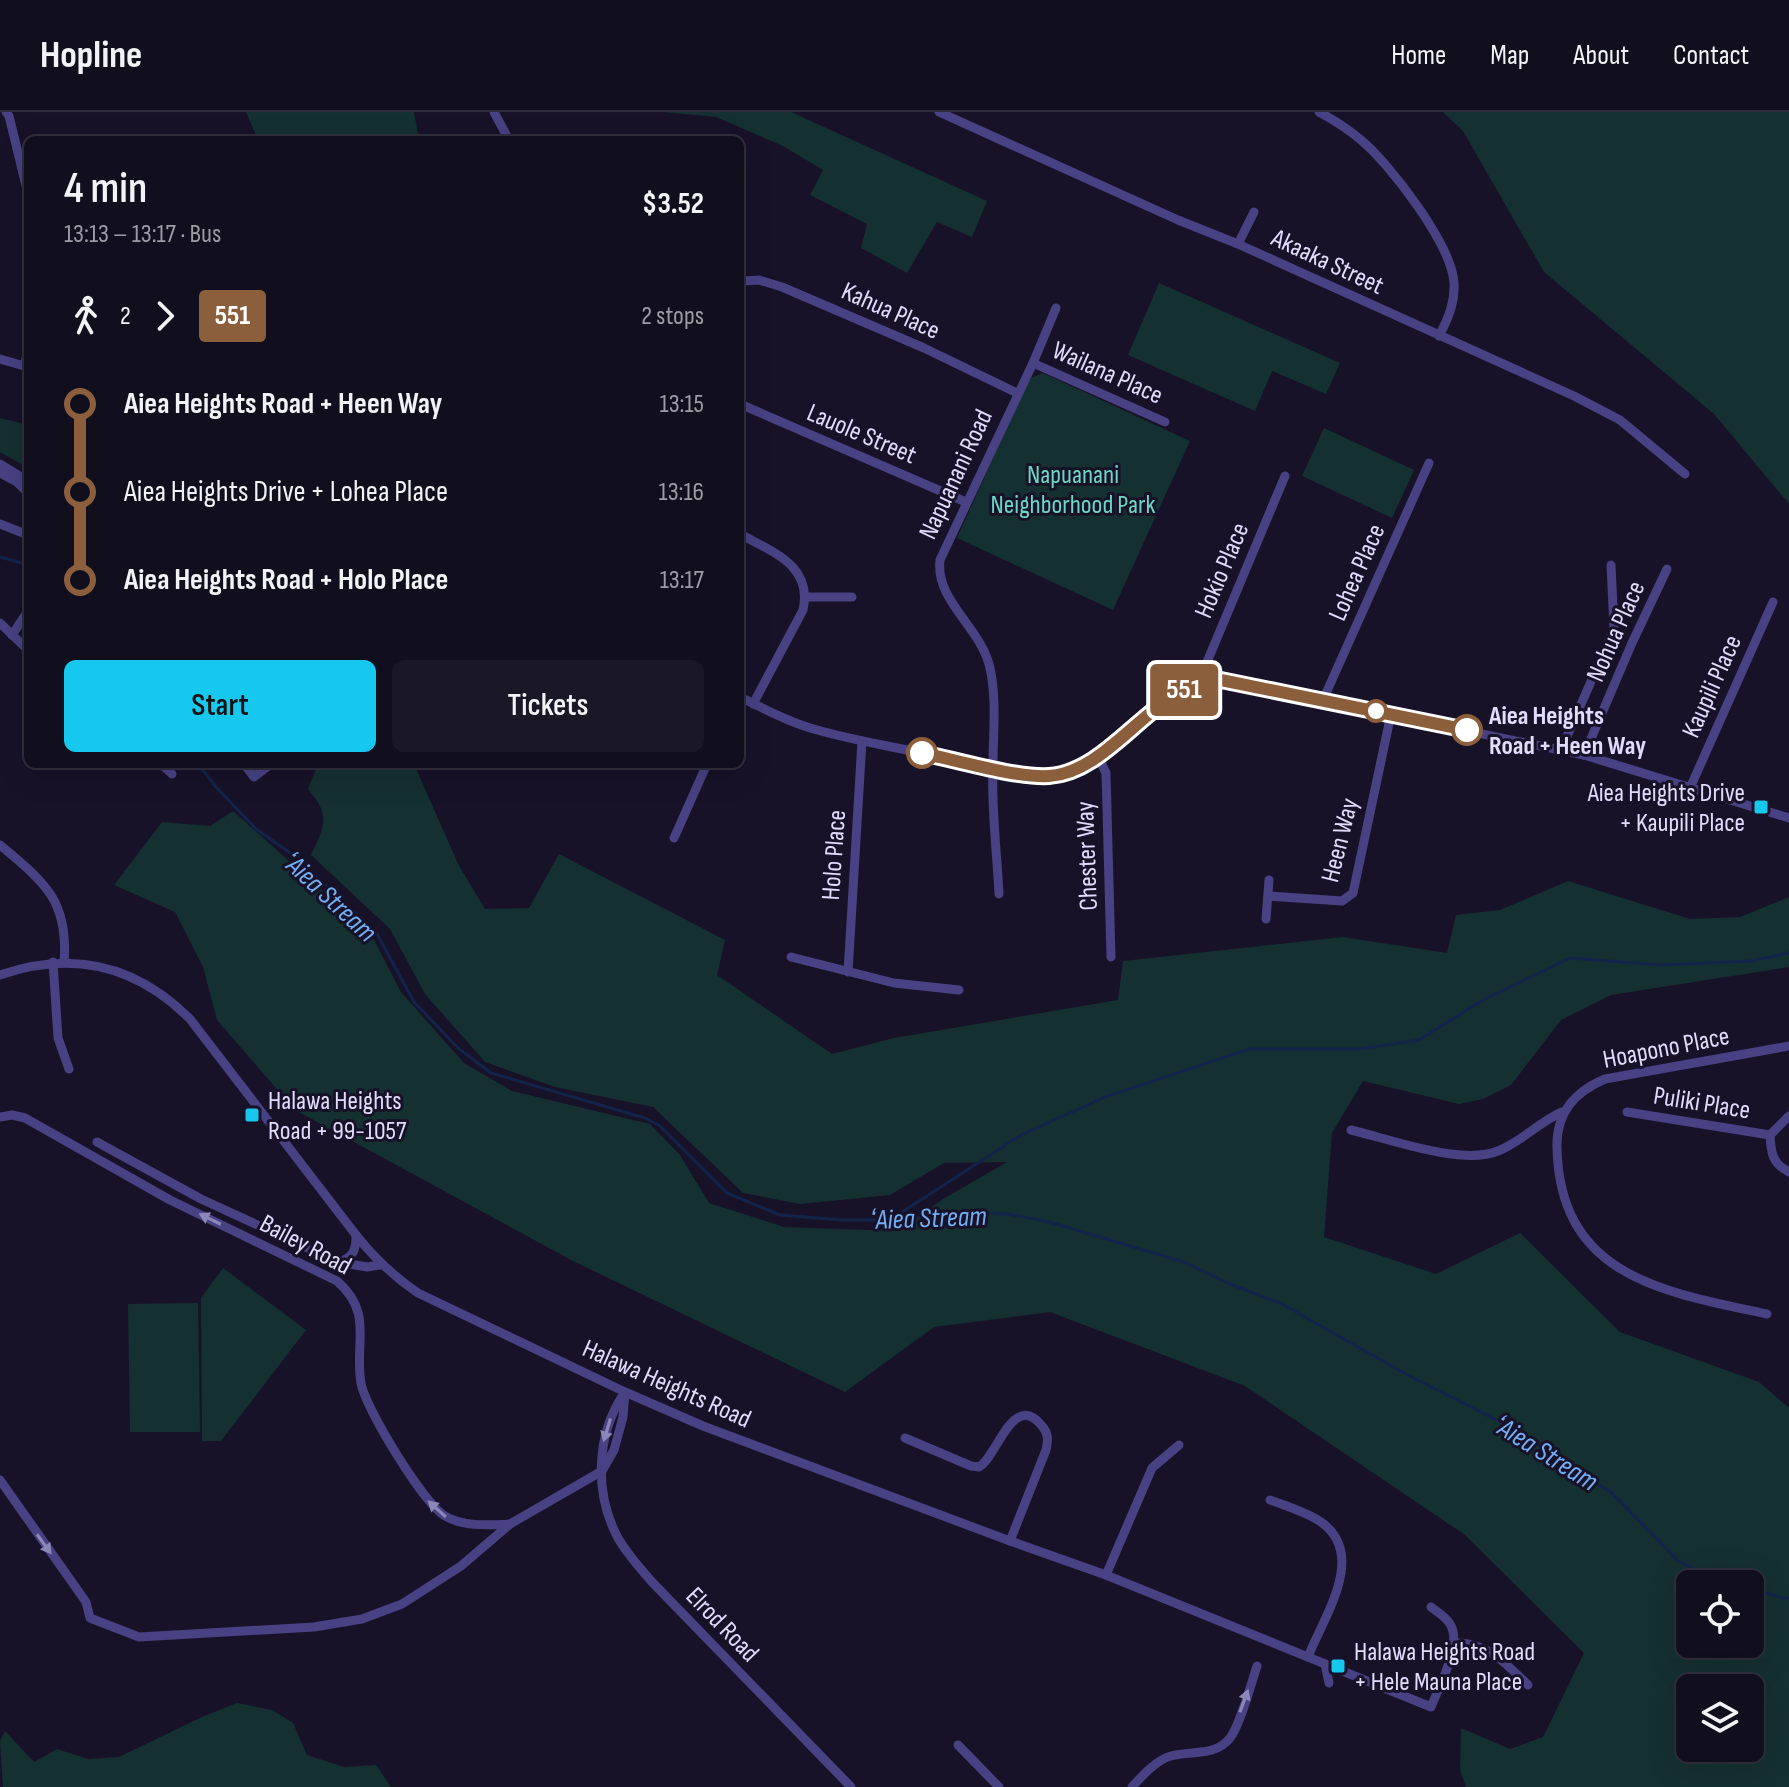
<!DOCTYPE html>
<html lang="en">
<head>
<meta charset="utf-8">
<style>
  body { margin:0; font-family:"Sofia Sans Condensed",sans-serif; background:#1a1727; color:#f1f3f6; height:100vh; display:flex; flex-direction:column; font-size:30px; white-space:nowrap }
  * { box-sizing:border-box; margin:0 }
  p { font-size:26px; color:#9c9ca4 }
  .icon { flex:none; width:44px; height:44px; fill:none; stroke:currentColor; stroke-width:2; stroke-linecap:round; stroke-linejoin:round }
  .map { position:relative; flex:1; overflow:hidden }
  .side { position:absolute; left:24px; top:24px; width:720px; height:632px; display:flex; flex-direction:column; background:#110e1e; border-radius:12px; box-shadow:0 8px 32px #0002,0 0 0 2px #302e3c }
  .side>* { flex:none }
  .badge { padding:0 16px; border-radius:6px; font-size:28px; line-height:52px }
  .controls { position:absolute; left:1676px; top:1458px; display:grid; gap:16px }
  .controls a { display:grid; place-items:center; width:88px; height:88px; border-radius:12px; background:#110e1e; box-shadow:0 8px 32px #0002,0 0 0 2px #302e3c; font-size:40px }
  .map>.badge { position:absolute; translate:-50% -50%; box-shadow:0 0 0 4px #fff }
  .legs { display:flex; align-items:center; gap:12px; height:88px; padding:0 40px; font-size:26px }
  .legs p { margin-inline-start:auto }
  .head { display:flex; align-items:center; justify-content:space-between; height:136px; padding:0 40px }
  h1 { font-size:44px; font-weight:600; line-height:60px }
  .cta { display:flex; gap:16px; margin-top:auto; padding:16px 40px }
  .cta a { flex:1; height:92px; border-radius:12px; background:#16c8ee; color:#111; font-size:32px; font-weight:600; line-height:92px; text-align:center }
  .cta a+a { background:#1a1727; color:#f1f3f6 }
  ul { padding:0 40px; list-style:none }
  li { display:flex; align-items:center; gap:28px; height:88px; font-size:30px }
  li i { display:grid; place-items:center; width:12px; height:100%; margin:0 10px; background:currentColor }
  li i::after { content:''; width:20px; height:20px; margin:-10px; border:6px solid; border-radius:50%; background:#110e1e }
  li p { margin-inline-start:auto }
  li:first-child i { background:linear-gradient(#0000 50%,currentColor 0) }
  li:last-child i { background:linear-gradient(currentColor 50%,#0000 0) }
  header { display:flex; align-items:center; gap:48px; box-sizing:border-box; height:112px; padding:0 40px; background:#110e1e; border-bottom:2px solid #302e3c }
  header strong { font-size:38px }
  nav { display:flex; gap:44px; margin-inline-start:auto; font-size:28px }
  .map>svg:first-child { display:block }
</style>
</head>
<body>
<header>
<strong>Hopline</strong>
<nav><a>Home</a><a>Map</a><a>About</a><a>Contact</a></nav>
</header>
<div class="map">
<svg width="1789" height="1675" viewBox="0 0 1789 1675">
  <rect width="100%" height="100%" fill="#171228"/>
  <g fill="#153031" fill-rule="evenodd">
    <polygon points="246,0 414,0 418,22 413,28 258,28"/>
    <polygon points="663,0 791,0 987,89 972,125 937,110 907,161 861,136 867,112 810,83 823,58 783,34 716,5"/>
    <polygon points="1443,0 1789,0 1789,392 1714,302 1544,160 1463,19"/>
    <polygon points="1159,171 1340,251 1326,282 1272,259 1255,299 1128,243"/>
    <polygon points="1043,261 1190,329 1113,498 957,426 1029,267"/>
    <polygon points="0,306 28,313 28,356 0,340"/>
    <polygon points="1324,316 1414,358 1392,406 1302,364"/>
    <path d="M318,652H414L459,754L485,797L529,796L559,742L725,828L717,863L832,942L894,926L1118,888L1123,849L1343,825L1447,841L1456,803L1500,798L1568,769L1690,807L1740,805L1789,785V855L1611,883L1561,908L1511,973L1483,987L1459,992L1363,969L1332,1021L1324,1125L1436,1162L1520,1121L1620,1220L1759,1270L1789,1296V1675H1466L1460,1658L1461,1616L1510,1637L1543,1625L1584,1541L1465,1423L1245,1274L1050,1200L934,1215L845,1280L573,1149L295,998L217,908L203,855L175,800L114,773L162,710L210,714L233,699L371,822L401,880L464,951L512,979L650,1012L680,1043L709,1091L784,1115L897,1119L943,1087L1007,1050L944,1051L890,1083L800,1092L743,1081L653,995L555,975L485,950L425,882L390,817L311,743C325,713 331,704 308,677ZM1690,1472H1750V1532H1690ZM1690,1576H1750V1636H1690Z"/>
    <polygon points="223,1156 306,1218 221,1329 202,1329 201,1186"/>
    <polygon points="198,1191 200,1320 130,1320 128,1192"/>
    <polygon points="237,1591 272,1598 293,1611 307,1643 344,1655 376,1653 391,1675 3,1675 0,1629 5,1619 34,1650 57,1637 88,1647 119,1645 204,1604"/>
  </g>
  <g fill="none" stroke-linecap="round" stroke-linejoin="round">
    <g stroke="#13244b" stroke-width="3">
      <polyline points="0,445 25,452"/>
      <polyline points="198,652 216,675 256,717 293,743 376,820 414,890 458,936 491,961 645,1006 659,1013 727,1081 780,1103 841,1108 891,1108 967,1100 1008,1102 1049,1110 1184,1150 1230,1172 1282,1192 1404,1261 1514,1317 1612,1381 1678,1449 1707,1463 1737,1472"/>
      <polyline points="893,1106 1021,1023 1105,985 1249,937 1359,937 1419,928 1483,888 1570,846 1661,853 1751,849 1789,841"/>
      <polyline points="1750,1476 1783,1486 1789,1486"/>
    </g>
    <g stroke="#484183" stroke-width="9">
      <polyline points="6,0 9,4 28,82"/>
      <polyline points="494,0 509,28"/>
      <polyline points="939,0 1178,108 1238,132 1574,284 1620,308 1685,362"/>
      <path d="M1319,0C1334,8 1348,17 1361,28C1390,52 1452,133 1454,171C1455,191 1448,207 1439,224"/>
      <polyline points="1238,132 1254,100"/>
      <polyline points="743,169 759,168 782,175 924,236 1017,281"/>
      <polyline points="0,247 28,255"/>
      <polyline points="1033,251 1165,310"/>
      <polyline points="24,254 28,239"/>
      <polyline points="740,292 966,390"/>
      <polyline points="0,352 28,369"/>
      <polyline points="0,361 17,370 28,381"/>
      <polyline points="0,412 28,423"/>
      <path d="M740,422C772,440 813,453 803,498L753,592"/>
      <polyline points="805,485 852,485"/>
      <polyline points="0,511 28,538"/>
      <polyline points="12,523 28,499"/>
      <polyline points="1199,569 1285,364"/>
      <path d="M740,585C762,596 783,607 807,615C845,627 886,633 925,642C961,649 1035,672 1069,659C1123,640 1157,574 1216,567L1584,643L1789,706"/>
      <polyline points="1323,588 1429,351"/>
      <polyline points="1561,638 1614,517 1611,453"/>
      <polyline points="1584,643 1632,531 1667,457"/>
      <polyline points="1098,644 1106,661 1111,845"/>
      <polyline points="161,652 172,662"/>
      <polyline points="244,652 254,665 271,652"/>
      <polyline points="1690,676 1773,490"/>
      <polyline points="674,726 707,652"/>
      <path d="M0,733C44,770 69,788 64,851"/>
      <path d="M999,782C997,740 991,696 993,653C993,621 997,588 990,556C981,515 935,489 940,448L1033,251L1056,196"/>
      <polyline points="1268,784 1342,789 1353,781 1391,602"/>
      <polyline points="1266,807 1269,768"/>
      <polyline points="791,845 894,871 959,878"/>
      <polyline points="53,850 58,926 69,957"/>
      <polyline points="848,860 862,629"/>
      <path d="M0,863C73,838 136,853 190,907L356,1123C375,1147 393,1164 418,1181L625,1280L703,1314L1010,1429L1106,1463L1431,1595C1439,1574 1463,1532 1450,1512C1446,1505 1437,1500 1431,1495"/>
      <polyline points="1627,1000 1770,1023"/>
      <path d="M1789,1004L1770,1023C1771,1041 1772,1051 1789,1060"/>
      <path d="M0,1005L12,1003L25,1006L170,1088L337,1169C374,1201 354,1231 361,1271C365,1296 424,1392 445,1404C463,1415 490,1413 510,1412"/>
      <path d="M1351,1018C1390,1027 1462,1054 1498,1039C1521,1030 1539,1010 1562,1000"/>
      <polyline points="97,1030 201,1087 338,1150 367,1155 380,1153"/>
      <path d="M339,1150C354,1145 356,1138 356,1123"/>
      <path d="M1767,1202C1664,1180 1560,1165 1557,1036C1556,1001 1574,980 1605,967L1789,934"/>
      <path d="M623,1283C596,1324 594,1381 618,1426C627,1442 640,1456 652,1470L851,1675"/>
      <path d="M905,1326L971,1354L979,1355C997,1345 1013,1278 1042,1314C1049,1322 1048,1328 1046,1338L1010,1429"/>
      <polyline points="0,1368 86,1490 90,1506 139,1525 314,1515 362,1507 402,1492 461,1454 510,1412 602,1359 614,1338 623,1305 625,1280"/>
      <path d="M1270,1388C1286,1394 1306,1400 1321,1410C1368,1443 1323,1506 1308,1545"/>
      <polyline points="1106,1463 1152,1356 1179,1333"/>
      <path d="M1455,1531C1487,1529 1507,1553 1528,1573"/>
      <polyline points="1325,1552 1329,1571"/>
      <polyline points="958,1633 999,1675"/>
      <path d="M1132,1675C1142,1664 1156,1648 1171,1644C1192,1638 1215,1645 1230,1626C1240,1613 1251,1572 1257,1554"/>
    </g>
  </g>
  <defs><path id="oneway-solid" d="M-6-.8H1V-3.2L6.5 0L1 3.2V.8H-6Z" transform="scale(2)"/></defs>
  <g fill="#8d86b9">
    <use href="#oneway-solid" transform="translate(210 1107) rotate(-154)"/>
    <use href="#oneway-solid" transform="translate(607 1318) rotate(107)"/>
    <use href="#oneway-solid" transform="translate(437 1397) rotate(-138)"/>
    <use href="#oneway-solid" transform="translate(44 1432) rotate(54)"/>
    <use href="#oneway-solid" transform="translate(1244 1589) rotate(-70)"/>
  </g>
  <g fill="none" stroke-linecap="round" stroke-linejoin="round">
    <g stroke="#fff" stroke-width="18">
      <path id="line-1" d="M922,641C956,648 1016,666 1049,664C1111,660 1153,574 1216,567L1467,618"/>
    </g>
    <use href="#line-1" stroke="#8b5e3c" stroke-width="12"/>
  </g>
  <g fill="#fff" stroke="#8b5e3c" stroke-width="4">
    <circle cx="1376" cy="599" r="10"/>
    <circle cx="1467" cy="618" r="14"/>
    <circle cx="922" cy="641" r="14"/>
  </g>
  <g fill="#16c8ee" stroke="#171228" stroke-width="3">
    <rect x="1753" y="687" width="16" height="16" rx="4"/>
    <rect x="244" y="995" width="16" height="16" rx="4"/>
    <rect x="1330" y="1546" width="16" height="16" rx="4"/>
  </g>
  <g text-anchor="middle" stroke-width="6" stroke-linejoin="round" paint-order="stroke">
    <g font-size="26" fill="#e1dbfc" stroke="#171228">
      <text transform="translate(1328 149) rotate(25)" y="9">Akaaka Street</text>
      <text transform="translate(891 198) rotate(24)" y="9">Kahua Place</text>
      <text transform="translate(1108 260) rotate(24)" y="9">Wailana Place</text>
      <text transform="translate(862 321) rotate(23)" y="9">Lauole Street</text>
      <text transform="translate(955 362) rotate(-65)" y="9">Napuanani Road</text>
      <text transform="translate(1221 458) rotate(-67)" y="9">Hokio Place</text>
      <text transform="translate(1356 460) rotate(-66)" y="9">Lohea Place</text>
      <text transform="translate(1615 519) rotate(-66)" y="9">Nohua Place</text>
      <text transform="translate(1711 574) rotate(-66)" y="9">Kaupili Place</text>
      <text transform="translate(1339 728) rotate(-76)" y="9">Heen Way</text>
      <text transform="translate(833 743) rotate(-86)" y="9">Holo Place</text>
      <text transform="translate(1086 744) rotate(-92)" y="9">Chester Way</text>
      <text transform="translate(1666 935) rotate(-11)" y="9">Hoapono Place</text>
      <text transform="translate(1702 990) rotate(9)" y="9">Puliki Place</text>
      <text transform="translate(306 1132) rotate(28)" y="9">Bailey Road</text>
      <text transform="translate(667 1271) rotate(24)" y="9">Halawa Heights Road</text>
      <text transform="translate(723 1512) rotate(46)" y="9">Elrod Road</text>
    </g>
    <g font-size="26" fill="#6bd8c5" stroke="#171228">
      <text x="1073" y="371">Napuanani<tspan x="1073" dy="30">Neighborhood Park</tspan></text>
    </g>
    <g font-size="26" font-weight="bold" fill="#e1dbfc" stroke="#171228" text-anchor="start">
      <text x="1489" y="612">Aiea Heights<tspan x="1489" dy="30">Road + Heen Way</tspan></text>
    </g>
    <g font-size="26" fill="#e1dbfc" stroke="#171228" text-anchor="start">
      <text x="1745" y="689" text-anchor="end">Aiea Heights Drive<tspan x="1745" dy="30">+ Kaupili Place</tspan></text>
      <text x="268" y="997">Halawa Heights<tspan x="268" dy="30">Road + 99-1057</tspan></text>
      <text x="1354" y="1548">Halawa Heights Road<tspan x="1354" dy="30">+ Hele Mauna Place</tspan></text>
    </g>
    <g font-size="28" font-style="italic" fill="#71aef5" stroke="#171228">
      <text transform="translate(330 784) rotate(43)" y="10">ʻAiea Stream</text>
      <text transform="translate(928 1105) rotate(-2)" y="10">ʻAiea Stream</text>
      <text transform="translate(1546 1340) rotate(32)" y="10">ʻAiea Stream</text>
    </g>
  </g>
</svg>
<div class="controls">
<a><svg class="icon" aria-label="locate" viewBox="0 0 24 24"><circle cx="12" cy="12" r="6"/><path d="M12 2v4M12 18v4M2 12h4M18 12h4"/></svg></a>
<a><svg class="icon" aria-label="layers" viewBox="0 0 24 24"><path d="M12 4l9 5-9 5-9-5zM3 14l9 5 9-5"/></svg></a>
</div>
<b class="badge" style="left:1184px;top:578px;background:#8b5e3c;color:#fff">551</b>
<section class="side">
<div class="head"><div><h1>4 min</h1><p>13:13 – 13:17 · Bus</p></div><b>$3.52</b></div>
<div class="legs"><svg class="icon" aria-label="walk" viewBox="0 0 24 24"><circle cx="13" cy="4" r="2"/><path d="M13 8l-2 6 4 7M11 14l-3 7M7 12l3-4h3l4 4"/></svg>2<svg class="icon" aria-label="forward" viewBox="0 0 24 24"><path d="M9 5l7 7-7 7"/></svg><b class="badge" style="background:#8b5e3c;color:#fff">551</b><p>2 stops</p></div>
<ul>
<li><i style="color:#8b5e3c"></i><b>Aiea Heights Road + Heen Way</b><p>13:15</p></li>
<li><i style="color:#8b5e3c"></i><span>Aiea Heights Drive + Lohea Place</span><p>13:16</p></li>
<li><i style="color:#8b5e3c"></i><b>Aiea Heights Road + Holo Place</b><p>13:17</p></li>
</ul>
<div class="cta"><a>Start</a><a>Tickets</a></div>
</section>
</div>
</body>
</html>
